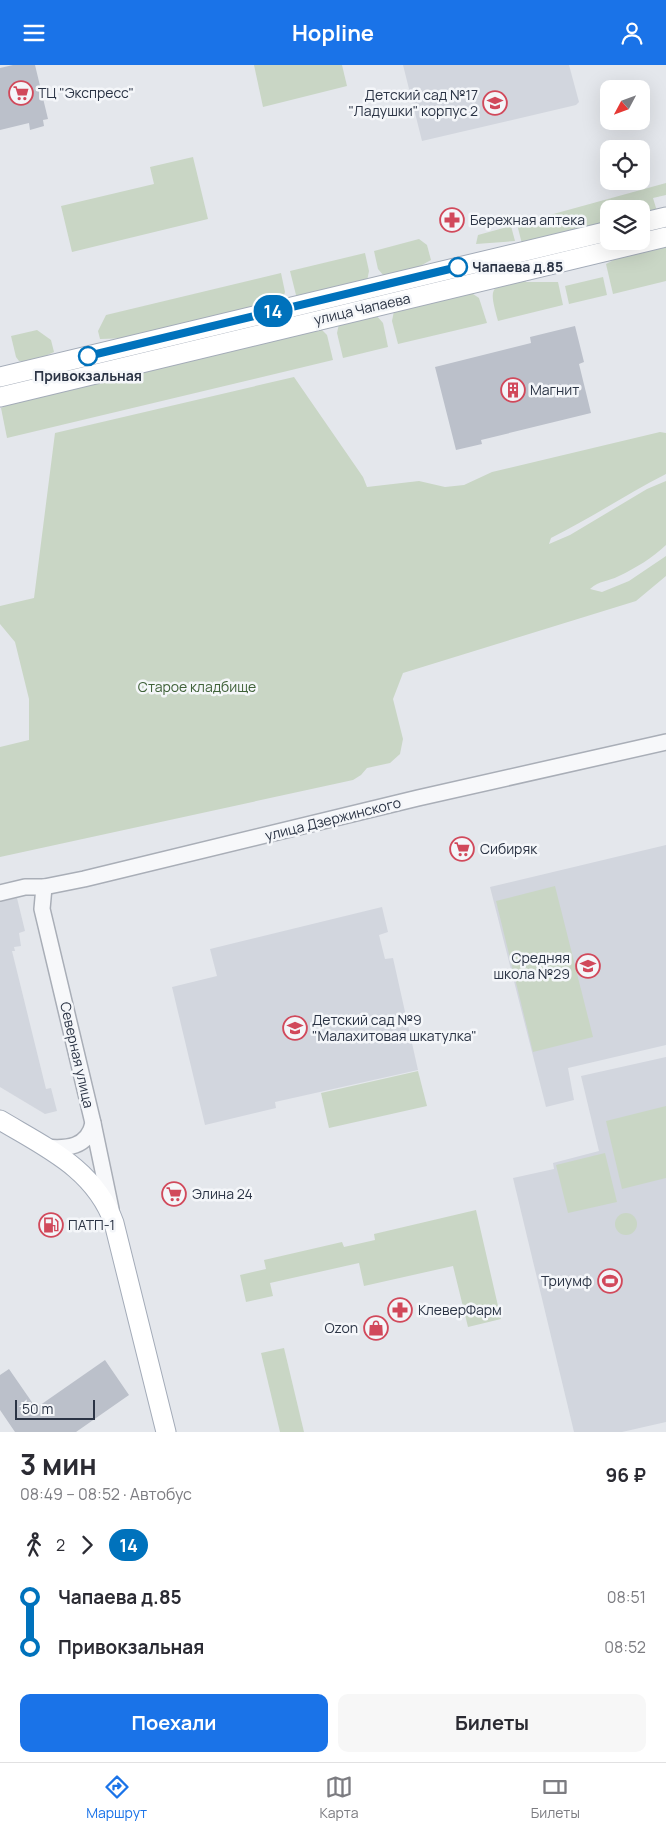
<!DOCTYPE html>
<html lang="ru">
<head>
<meta charset="utf-8">
<style>
  body { margin:0; font-family:Manrope,sans-serif; background:#f7f7f7; color:#2b2b33; height:100vh; display:flex; flex-direction:column; font-size:19px; white-space:nowrap }
  * { box-sizing:border-box; margin:0 }
  p { font-size:16px; color:#7c7c81 }
  .icon { flex:none; width:28px; height:28px; fill:none; stroke:currentColor; stroke-width:2; stroke-linecap:round; stroke-linejoin:round }
  .map { position:relative; height:1367px; overflow:hidden }
  .side { display:flex; flex-direction:column; background:#fff; flex:1 }
  .side>* { flex:none }
  .badge { padding:0 10px; border-radius:16px; font-size:18px; line-height:32px }
  .needle { width:32px; rotate:229deg }
  .controls { position:absolute; left:600px; top:15px; display:grid; gap:10px }
  .controls a { display:grid; place-items:center; width:50px; height:50px; border-radius:10px; background:#fff; box-shadow:0 5px 20px #0002; font-size:25px }
  .scale { position:absolute; left:15px; bottom:12px; width:80px; box-sizing:border-box; padding-left:5px; border:2px solid #2b3445; border-top:0; font-size:14px; line-height:18px; white-space:nowrap; color:#2b3445; -webkit-text-stroke:4px #f4f6f9; paint-order:stroke }
  .map>.badge { position:absolute; translate:-50% -50%; box-shadow:0 0 0 2px #fff }
  .legs { display:flex; align-items:center; gap:8px; height:55px; padding:0 20px; font-size:16px }
  .legs p { margin-inline-start:auto }
  .head { display:flex; align-items:center; justify-content:space-between; height:85px; padding:0 20px }
  h1 { font-size:28px; font-weight:700; line-height:38px }
  .cta { display:flex; gap:10px; margin-top:auto; padding:10px 20px }
  .cta a { flex:1; height:58px; border-radius:10px; background:#1a73e8; color:#fff; font-size:20px; font-weight:700; line-height:58px; text-align:center }
  .cta a+a { background:#f7f7f7; color:#2b2b33 }
  ul { padding:0 20px; list-style:none }
  li { display:flex; align-items:center; gap:18px; height:50px; font-size:19px }
  li i { display:grid; place-items:center; width:8px; height:100%; margin:0 6px; background:currentColor }
  li i::after { content:''; width:12px; height:12px; margin:-6px; border:4px solid; border-radius:50%; background:#fff }
  li p { margin-inline-start:auto }
  li:first-child i { background:linear-gradient(#0000 50%,currentColor 0) }
  li:last-child i { background:linear-gradient(currentColor 50%,#0000 0) }
  header { display:flex; justify-content:space-between; align-items:center; height:65px; padding:0 20px; background:#1a73e8; color:#fff; font-size:22px; font-weight:700 }
  .tabs { display:flex; justify-content:space-around; align-items:center; height:70px; border-top:1px solid #e1e1e2; background:#fff; font-size:14px; color:#7c7c81 }
  .tabs a { display:grid; justify-items:center; gap:2px }
  .tabs .current { color:#1a73e8 }
  .map>svg:first-child { display:block }
</style>
</head>
<body>
<header><svg class="icon" aria-label="menu" viewBox="0 0 24 24"><path d="M4 6h16M4 12h16M4 18h16"/></svg>Hopline<svg class="icon" aria-label="person" viewBox="0 0 24 24"><circle cx="12" cy="8" r="4"/><path d="M4 21q1-7 8-7t8 7"/></svg></header>
<div class="map">
<svg width="666" height="1367" viewBox="0 0 666 1367">
  <rect width="100%" height="100%" fill="#e4e7ec"/>
  <g fill="#d2d6de">
    <polygon points="403,0 569,0 579,37 576,40 422,76"/>
    <polygon points="666,780 666,980 568,1003 574,1035 546,1042 490,822"/>
    <polygon points="17,833 25,866 19,868 21,881 14,882 15,886 12,886 46,1024 51,1023 57,1046 45,1049 0,1022 0,837"/>
    <polygon points="382,842 388,867 379,870 385,894 393,893 418,1005 275,1037 276,1043 205,1060 172,922 217,911 210,884"/>
    <polygon points="666,992 666,1357 622,1367 574,1367 513,1113 554,1104 553,1098 599,1086 581,1011"/>
  </g>
  <g fill="#c9d6c5">
    <polygon points="254,0 342,0 347,21 263,42"/>
    <polygon points="193,92 208,154 72,187 61,141 154,119 150,102"/>
    <polygon points="666,118 666,130 653,133 656,143 664,152 641,156 641,144 609,144 609,162 522,179 517,159"/>
    <polygon points="511,161 515,176 476,179 478,170"/>
    <polygon points="419,174 427,180 431,195 411,206 384,211 378,204 374,186"/>
    <polygon points="666,178 666,216 613,229 606,199 627,188"/>
    <polygon points="365,188 369,206 367,216 300,231 296,230 290,206"/>
    <polygon points="281,208 285,227 282,236 131,273 100,274 98,266 106,250"/>
    <polygon points="603,212 607,230 569,239 565,221"/>
    <path d="M524,213L526,217H558L563,240L498,256C488,219 490,223 524,213Z"/>
    <polygon points="470,227 479,233 487,258 398,279 392,256 394,246"/>
    <polygon points="376,250 383,258 388,282 343,293 337,268 339,259"/>
    <polygon points="321,264 327,270 333,295 7,373 1,343 20,334"/>
    <polygon points="37,265 51,275 54,287 32,297 19,296 16,292 11,271"/>
    <path d="M294,312L363,412L367,422L419,416L445,422L464,420L492,407L660,367L666,368V409C627,429 591,453 551,473L549,479L570,470L647,424L666,416V480C652,493 636,503 619,511C607,517 600,515 590,524L602,527L629,516L666,491V511L636,536L403,608L393,634L403,674L400,689L390,698L367,703L361,710L353,715L0,792V682L29,675V634L15,577L0,559V541L34,533L55,368Z"/>
    <polygon points="555,821 593,972 533,987 496,836"/>
    <polygon points="418,1006 427,1041 329,1063 321,1028"/>
    <polygon points="666,1041 666,1113 622,1124 606,1056"/>
    <polygon points="605,1088 617,1137 568,1148 556,1100"/>
    <polygon points="476,1145 501,1254 468,1262 453,1201 364,1221 359,1198 270,1218 273,1231 246,1237 240,1210 266,1204 264,1195 342,1177 344,1182 375,1175 374,1169"/>
    <circle cx="626" cy="1159" r="11"/>
    <polygon points="284,1283 304,1367 280,1367 261,1288"/>
  </g>
  <g fill="#bbc0ca">
    <polygon points="13,0 35,0 48,54 43,55 44,61 30,65 29,58 0,65 0,3"/>
    <polygon points="575,261 584,297 579,299 591,348 481,375 482,379 456,385 435,302 531,278 530,272"/>
    <polygon points="467,774 472,791 456,795 452,777"/>
    <polygon points="105,1295 129,1330 76,1367 15,1367 0,1345 0,1310 9,1304 36,1343"/>
  </g>
  <g fill="none" stroke-linecap="round" stroke-linejoin="round">
    <g stroke="#a9aeb7" stroke-width="18">
      <g id="minor">
        <polyline points="44,822 42,844 93,1058 111,1144"/>
        <polyline points="0,828 25,822 44,822 84,814 418,733 666,677"/>
        <path d="M45,1082C66,1084 88,1083 93,1058"/>
      </g>
    </g>
    <g stroke="#a3abb8" stroke-width="21">
      <g id="major">
        <polyline points="641,158 666,152"/>
        <polyline points="0,312 609,166"/>
        <polyline points="0,332 666,172"/>
        <path d="M0,1055C45,1082 95,1104 114,1158L166,1367"/>
      </g>
    </g>
    <use href="#minor" stroke="#f7f8fa" stroke-width="15"/>
    <use href="#major" stroke="#fff" stroke-width="19"/>
  </g>
  <g fill="none" stroke-linecap="round" stroke-linejoin="round">
    <g stroke="#fff" stroke-width="11">
      <polyline id="line-1" points="88,291 458,202"/>
    </g>
    <use href="#line-1" stroke="#0072bc" stroke-width="8"/>
  </g>
  <defs>
    <g id="supermarket-ring" transform="scale(1.25)"><circle r="9.5" fill="#f4f6f9" stroke="#d1495b" stroke-width="1.5"/><path d="M-6-5.5h2.5l.6 2H6L4.5 2H-2.5L-4.4-4H-6ZM-1.5 3.2a1.3 1.3 0 1 0 .1 0ZM3 3.2a1.3 1.3 0 1 0 .1 0Z" fill="#d1495b"/></g>
    <g id="school-ring" transform="scale(1.25)"><circle r="9.5" fill="#f4f6f9" stroke="#d1495b" stroke-width="1.5"/><path d="M0-5L7-2L0 1L-7-2ZM-4 1L0 2.5L4 1V4Q0 6-4 4Z" fill="#d1495b"/></g>
    <g id="pharmacy-ring" transform="scale(1.25)"><circle r="9.5" fill="#f4f6f9" stroke="#d1495b" stroke-width="1.5"/><path d="M-2-6h4v4h4v4h-4v4h-4v-4h-4v-4h4Z" fill="#d1495b"/></g>
    <g id="building-ring" transform="scale(1.25)"><circle r="9.5" fill="#f4f6f9" stroke="#d1495b" stroke-width="1.5"/><path d="M-4-6H4V6H1V3H-1V6H-4ZM-2.5-4.3h1.7v1.8h-1.7ZM.8-4.3h1.7v1.8H.8ZM-2.5-1h1.7V.8h-1.7ZM.8-1h1.7V.8H.8Z" fill="#d1495b"/></g>
    <g id="fuel-ring" transform="scale(1.25)"><circle r="9.5" fill="#f4f6f9" stroke="#d1495b" stroke-width="1.5"/><path d="M-5.5-6h7V0h2V4h1.3V-2.5L3-4.5l.8-.8L6-3V5H2.5V1h-1V6h-7ZM-4.2-4.7v3.2H.2V-4.7Z" fill="#d1495b"/></g>
    <g id="stadium-ring" transform="scale(1.25)"><circle r="9.5" fill="#f4f6f9" stroke="#d1495b" stroke-width="1.5"/><path d="M0-5a6.5 5 0 1 0 0 10a6.5 5 0 1 0 0-10ZM-3.5-1.8h7v3.6h-7Z" fill="#d1495b"/></g>
    <g id="shop-ring" transform="scale(1.25)"><circle r="9.5" fill="#f4f6f9" stroke="#d1495b" stroke-width="1.5"/><path d="M-5-2.5h2.3a2.7 3.5 0 0 1 5.4 0H5L5.5 6h-11ZM-1.5-2.5h3a1.5 2.3 0 0 0-3 0Z" fill="#d1495b"/></g>
  </defs>
  <g fill-rule="evenodd">
    <use href="#supermarket-ring" x="21" y="28"/>
    <use href="#school-ring" x="495" y="38"/>
    <use href="#pharmacy-ring" x="452" y="155"/>
    <use href="#building-ring" x="513" y="325"/>
    <use href="#supermarket-ring" x="462" y="784"/>
    <use href="#school-ring" x="588" y="901"/>
    <use href="#school-ring" x="295" y="963"/>
    <use href="#supermarket-ring" x="174" y="1129"/>
    <use href="#fuel-ring" x="51" y="1160"/>
    <use href="#stadium-ring" x="610" y="1216"/>
    <use href="#pharmacy-ring" x="400" y="1245"/>
    <use href="#shop-ring" x="376" y="1263"/>
  </g>
  <g fill="#fff" stroke="#0072bc" stroke-width="2.5">
    <circle cx="458" cy="202" r="9"/>
    <circle cx="88" cy="291" r="9"/>
  </g>
  <g text-anchor="middle" stroke-width="5" stroke-linejoin="round" paint-order="stroke">
    <g font-size="14" fill="#2b3445" stroke="#f4f6f9" text-anchor="start">
      <text x="38" y="33">ТЦ "Экспресс"</text>
      <text x="478" y="35" text-anchor="end">Детский сад №17<tspan x="478" dy="16">"Ладушки" корпус 2</tspan></text>
      <text x="470" y="160">Бережная аптека</text>
      <text x="530" y="330">Магнит</text>
      <text x="480" y="789">Сибиряк</text>
      <text x="570" y="898" text-anchor="end">Средняя<tspan x="570" dy="16">школа №29</tspan></text>
      <text x="312" y="960">Детский сад №9<tspan x="312" dy="16">"Малахитовая шкатулка"</tspan></text>
      <text x="192" y="1134">Элина 24</text>
      <text x="68" y="1165">ПАТП-1</text>
      <text x="592" y="1221" text-anchor="end">Триумф</text>
      <text x="418" y="1250">КлеверФарм</text>
      <text x="358" y="1268" text-anchor="end">Ozon</text>
    </g>
    <g font-size="14" font-weight="bold" fill="#2b3445" stroke="#f4f6f9" text-anchor="start">
      <text x="472" y="207">Чапаева д.85</text>
      <text x="88" y="316" text-anchor="middle">Привокзальная</text>
    </g>
    <g font-size="14" fill="#2b3445" stroke="#f4f6f9">
      <text transform="translate(362 244) rotate(-13)" y="5">улица Чапаева</text>
      <text transform="translate(333 754) rotate(-14)" y="5">улица Дзержинского</text>
      <text transform="translate(77 990) rotate(77)" y="5">Северная улица</text>
    </g>
    <g font-size="14" fill="#3f6138" stroke="#f4f6f9">
      <text x="197" y="627">Старое кладбище</text>
    </g>
  </g>
</svg>
<div class="controls">
<a><svg class="needle" viewBox="-14 -14 28 28"><path d="M0-13l5 13h-10z" fill="#e53935"/><path d="M0 13l5-13h-10z" fill="#7c7c81"/></svg></a>
<a><svg class="icon" aria-label="locate" viewBox="0 0 24 24"><circle cx="12" cy="12" r="6"/><path d="M12 2v4M12 18v4M2 12h4M18 12h4"/></svg></a>
<a><svg class="icon" aria-label="layers" viewBox="0 0 24 24"><path d="M12 4l9 5-9 5-9-5zM3 14l9 5 9-5"/></svg></a>
</div>
<div class="scale">50 m</div>
<b class="badge" style="left:273px;top:246px;background:#0072bc;color:#fff">14</b>
</div>
<section class="side">
<div class="head"><div><h1>3 мин</h1><p>08:49 – 08:52 · Автобус</p></div><b>96 ₽</b></div>
<div class="legs"><svg class="icon" aria-label="walk" viewBox="0 0 24 24"><circle cx="13" cy="4" r="2"/><path d="M13 8l-2 6 4 7M11 14l-3 7M7 12l3-4h3l4 4"/></svg>2<svg class="icon" aria-label="forward" viewBox="0 0 24 24"><path d="M9 5l7 7-7 7"/></svg><b class="badge" style="background:#0072bc;color:#fff">14</b></div>
<ul>
<li><i style="color:#0072bc"></i><b>Чапаева д.85</b><p>08:51</p></li>
<li><i style="color:#0072bc"></i><b>Привокзальная</b><p>08:52</p></li>
</ul>
<div class="cta"><a>Поехали</a><a>Билеты</a></div>
</section>
<nav class="tabs">
<a class="current"><svg class="icon" aria-label="directions" viewBox="0 0 24 24"><path d="M12 3l9 9-9 9-9-9zM9 14v-3h6M13 9l2 2-2 2"/></svg>Маршрут</a>
<a><svg class="icon" aria-label="map" viewBox="0 0 24 24"><path d="M3 6l6-2 6 2 6-2v14l-6 2-6-2-6 2zM9 4v14M15 6v14"/></svg>Карта</a>
<a><svg class="icon" aria-label="tickets" viewBox="0 0 24 24"><path d="M3 7h18v10H3zM15 7v10"/></svg>Билеты</a>
</nav>
</body>
</html>
